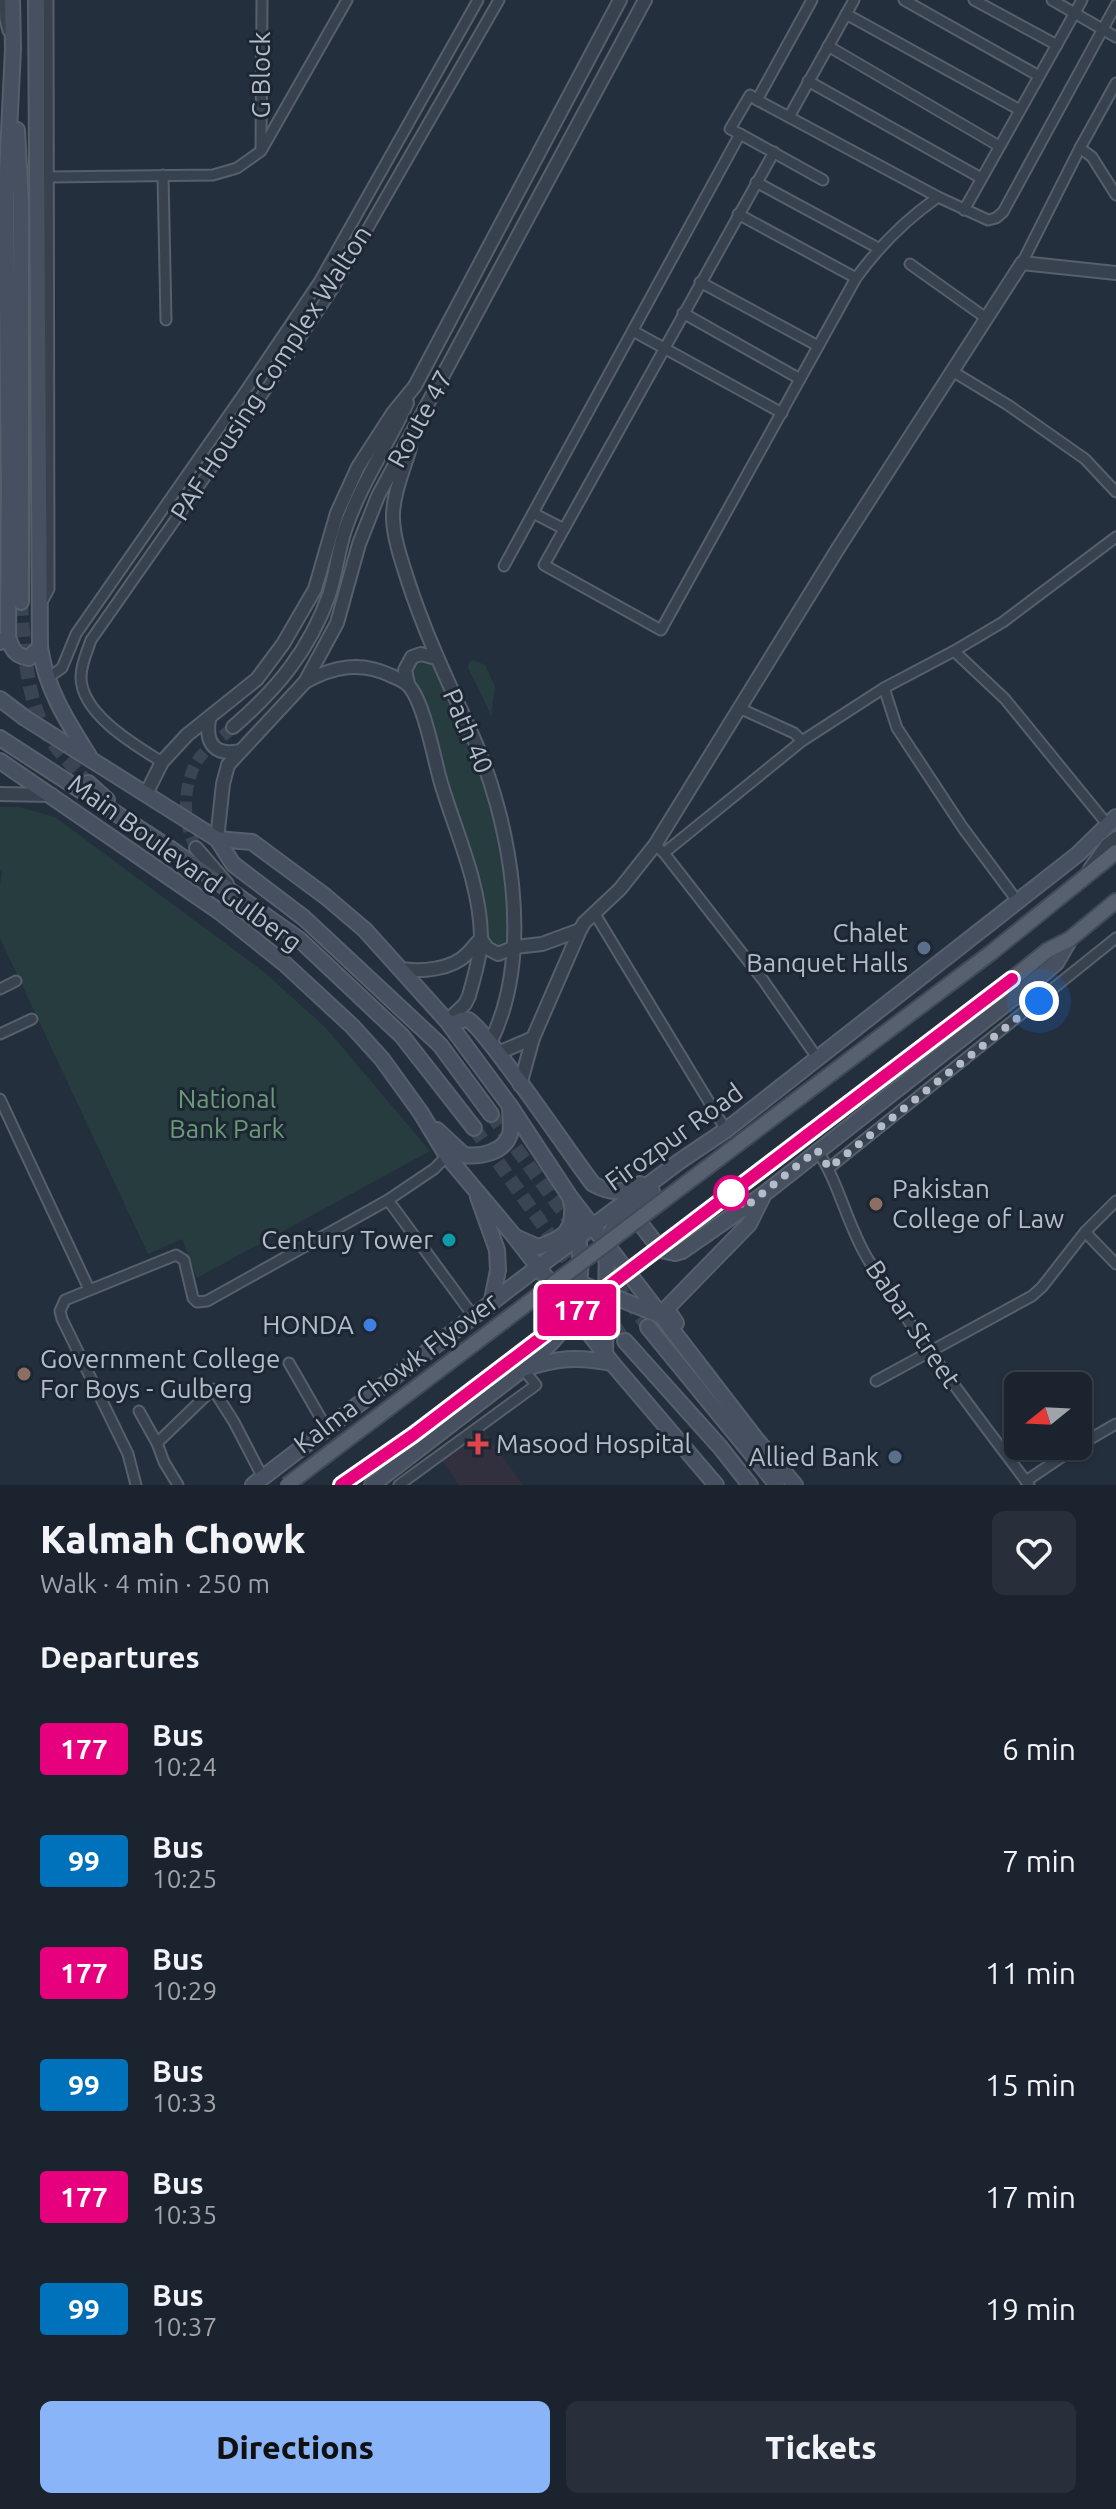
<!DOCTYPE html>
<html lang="en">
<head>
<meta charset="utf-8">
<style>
  body { margin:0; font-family:Ubuntu,sans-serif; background:#282f3a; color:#f1f3f6; height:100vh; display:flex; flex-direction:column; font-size:30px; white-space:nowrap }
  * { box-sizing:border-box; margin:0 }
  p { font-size:26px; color:#a0a4aa }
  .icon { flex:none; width:44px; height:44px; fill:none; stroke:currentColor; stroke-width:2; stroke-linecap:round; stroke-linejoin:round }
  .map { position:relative; height:1485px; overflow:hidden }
  .side { display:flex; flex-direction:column; background:#1b232e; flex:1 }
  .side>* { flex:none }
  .badge { padding:0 16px; border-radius:6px; font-size:28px; line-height:52px }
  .needle { width:52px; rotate:252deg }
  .buttons { position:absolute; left:1004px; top:1372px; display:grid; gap:16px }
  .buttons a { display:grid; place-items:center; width:88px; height:88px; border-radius:12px; background:#1b232e; box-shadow:0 2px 6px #0004,0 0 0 2px #39404a; font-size:40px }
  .you { position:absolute; width:40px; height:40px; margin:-20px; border:6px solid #fff; border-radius:50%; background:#1a73e8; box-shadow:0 0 0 12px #1a73e833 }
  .map>.badge { position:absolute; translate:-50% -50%; box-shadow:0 0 0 4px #fff }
  h2 { padding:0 40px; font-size:30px; line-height:72px }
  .round { display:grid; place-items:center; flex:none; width:84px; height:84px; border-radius:12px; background:#282f3a }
  .headline { display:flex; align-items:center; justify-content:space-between; height:136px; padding:0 40px }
  h1 { font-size:38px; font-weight:800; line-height:60px }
  .button { display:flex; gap:16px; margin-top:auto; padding:16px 40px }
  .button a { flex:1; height:92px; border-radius:12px; background:#8ab4f8; color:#111; font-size:32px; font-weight:800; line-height:92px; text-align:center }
  .button a+a { background:#282f3a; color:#f1f3f6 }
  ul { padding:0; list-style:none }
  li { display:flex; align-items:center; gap:24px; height:112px; padding:0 40px }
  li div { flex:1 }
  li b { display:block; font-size:30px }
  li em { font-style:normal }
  li .badge { min-width:88px; font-weight:700; text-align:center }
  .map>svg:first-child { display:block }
</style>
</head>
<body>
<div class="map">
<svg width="1116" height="1485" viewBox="0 0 1116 1485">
  <rect width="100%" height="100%" fill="#242f3e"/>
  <polygon fill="#32303f" points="483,1429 523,1485 459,1485 441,1459"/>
  <g fill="#263c3f">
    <path d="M436,658L496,801L515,947L487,948C465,851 432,757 408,661Z"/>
    <polygon points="473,660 485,665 495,686 491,715 468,667 470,661"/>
    <polygon points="0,807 19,807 55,817 264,972 326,1028 430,1151 197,1278 182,1239 148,1254 0,938 0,885 2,872 0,870"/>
  </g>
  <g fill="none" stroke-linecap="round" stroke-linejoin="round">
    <path stroke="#3a4453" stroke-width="12" stroke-dasharray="12 6" stroke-linecap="butt" d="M196,848C182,823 182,781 200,757C209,746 223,737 233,727"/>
    <g stroke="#3a4453" stroke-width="14" stroke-dasharray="14 7" stroke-linecap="butt">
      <path d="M21,602C24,643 25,693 45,730C56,750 73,766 88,783"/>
      <polyline points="491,1114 648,1327"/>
      <polyline points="474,1128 581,1279"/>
      <polyline points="602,1308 625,1341"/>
    </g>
    <g stroke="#565f6c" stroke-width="13">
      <g id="minor">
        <polyline points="4,0 5,19 8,31"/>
        <polyline points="904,0 1039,76"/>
        <polyline points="974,0 1057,45"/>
        <polyline points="1052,0 1116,37"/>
        <polyline points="846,14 1020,110"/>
        <polyline points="828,46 999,146"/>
        <polyline points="808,81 981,178"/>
        <polyline points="757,100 938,197 988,220 996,218 1003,212 1116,5"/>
        <polyline points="789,117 854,0"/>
        <polyline points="740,134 823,180"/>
        <polyline points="1080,148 1092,157 1116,195"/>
        <polyline points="261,149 262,0"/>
        <path d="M774,152L544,565L661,630L856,278C880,245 905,220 938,197"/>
        <polyline points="163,175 166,320"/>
        <polyline points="50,177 213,175 237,168 261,151 347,0"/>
        <polyline points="756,182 878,248"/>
        <polyline points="964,210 1082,0"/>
        <polyline points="738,214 856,278"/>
        <polyline points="1022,263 1080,148 1116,83"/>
        <polyline points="910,264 986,318"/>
        <polyline points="700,282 818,346"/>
        <polyline points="683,313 800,379"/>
        <polyline points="633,331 782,413"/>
        <polyline points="952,371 1008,405 1085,459 1116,492"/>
        <polyline points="533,513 564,529"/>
        <polyline points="504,566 740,134 730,129 750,95 757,100 812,0"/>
        <polyline points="42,602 49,589 48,0"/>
        <polyline points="954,651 1005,699 1107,824"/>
        <polyline points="46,679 62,668 76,634 244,393 319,282 478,0"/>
        <polyline points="884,688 897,728 963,828 1018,902"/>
        <polyline points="739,708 794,733 802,741"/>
        <path d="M162,762C135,745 81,714 81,677C81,664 87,652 91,640L257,403L333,289L499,0"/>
        <polyline points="655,845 664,853 802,741 884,688 954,651 1003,622 1116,537"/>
        <polyline points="664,853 763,980 818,1059"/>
        <polyline points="595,914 726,1130"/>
        <polyline points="0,989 16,981"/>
        <polyline points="0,1034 32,1019"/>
        <polyline points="0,1099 89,1289"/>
        <path d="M817,1150C840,1184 847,1226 869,1261C918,1339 974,1412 1029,1485"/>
        <polyline points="829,1168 1116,938"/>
        <polyline points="388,1200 474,1317"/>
        <polyline points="1085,1232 1116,1264"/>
        <polyline points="289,1363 327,1429"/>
        <polyline points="876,1381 1032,1296 1042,1287 1085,1232 1116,1201"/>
        <polyline points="139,1411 157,1443"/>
        <polyline points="1078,1446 1116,1424"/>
        <polyline points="1026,1481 1078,1446"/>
        <polyline points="136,1485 128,1454 62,1319 60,1311 65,1300 176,1255 184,1260 193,1298 197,1302 207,1301 388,1200 434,1169 447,1156"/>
        <polyline points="178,1485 164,1462 157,1443 213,1389 234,1422 263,1478"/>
        <polyline points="399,1485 536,1385 523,1369"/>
      </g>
    </g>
    <g stroke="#565f6c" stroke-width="16">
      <g id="tertiary">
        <path d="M410,448C404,469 392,496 393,519C394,539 401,559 407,578C424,631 447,680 470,730C511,819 535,953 490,1043"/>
        <path d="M305,682C334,666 361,661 392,676C397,678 404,681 408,685C424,701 434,759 441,783C456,833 480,883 481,936C481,956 474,977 469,996L465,1004L447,1021"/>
        <polyline points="408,684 405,670 412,657 421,654 436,658"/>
        <path d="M209,719C205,744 215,756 240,751"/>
        <path d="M233,727C277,689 309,651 329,595C336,574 338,551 345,530C360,485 387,446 407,403"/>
        <polyline points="0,794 52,795"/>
        <polyline points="146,794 162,762 187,735 257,679 283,644 315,589 337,513 358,467 393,413 415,386 620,0"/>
        <polyline points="217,839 223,784 228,765 305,682 324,647 337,623 359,544 378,496 645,0"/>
        <polyline points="196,848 227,884"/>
        <polyline points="1090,869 1107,845 1116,838"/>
        <path d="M400,969C421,972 452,970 468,953C473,948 476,943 481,939L487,948L498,954L515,947L542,944L580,930"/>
        <polyline points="498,1053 533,1038"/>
        <polyline points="520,1085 533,1038 580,930 584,923 620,889 655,845 839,547 1022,263 1116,273"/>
      </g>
    </g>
    <g stroke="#565f6c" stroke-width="18">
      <g id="secondary">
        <path d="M36,0L40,647C46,689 67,721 89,756"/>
        <polyline points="17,130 21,204 21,602"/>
        <path d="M8,637C12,649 15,656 29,658L40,647"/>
        <polyline points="0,642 8,637 9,486 6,195 13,49 12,0"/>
        <polyline points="0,699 25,718 217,839 252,842 325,896 365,930 447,1021 510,1106 570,1197 756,1439 795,1485"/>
        <polyline points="0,738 171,849 300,940 402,1036 474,1128"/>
        <polyline points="0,761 220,912 285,964 352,1026 382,1059 421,1113 447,1156 515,1237 612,1363 716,1485"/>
        <polyline points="88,783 107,800"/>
        <polyline points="217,839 233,864 304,918 440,1045 491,1114"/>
        <path d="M451,1025C457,1022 462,1018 468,1020C484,1026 575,1161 593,1184C611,1194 622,1193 640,1184"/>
        <path d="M437,1130L464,1155C480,1157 504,1153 510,1134C512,1126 510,1115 510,1106"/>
        <polyline points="652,1191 640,1204 636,1218 661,1250 675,1253 682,1251 764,1194 1036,980 1056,963 1070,939"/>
        <polyline points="478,1197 497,1250 498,1270 491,1305"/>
        <path d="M515,1237L538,1247C557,1241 573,1234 572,1212"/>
        <polyline points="572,1280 657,1314"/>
        <polyline points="676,1323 668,1311 668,1307 749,1224 762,1198"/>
        <polyline points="648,1327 777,1485"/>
        <polyline points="625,1341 720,1447 750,1485"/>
        <path d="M605,1354L607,1245C611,1229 618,1219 630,1208"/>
        <path d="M527,1365C538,1354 555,1342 562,1329C588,1284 582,1248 571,1201"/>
        <polyline points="253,1485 538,1267 680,1161 726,1130 1078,854 1116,817"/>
        <path d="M372,1485L523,1369C556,1358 577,1356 612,1363"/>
      </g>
    </g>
    <g stroke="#414a57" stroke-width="18">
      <g id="primary">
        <polyline points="992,952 1116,852"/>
        <polyline points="1012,979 1048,950 1070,939 1116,901"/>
      </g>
    </g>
    <use href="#minor" stroke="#38414e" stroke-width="9"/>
    <use href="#tertiary" stroke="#38414e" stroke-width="12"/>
    <use href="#secondary" stroke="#465061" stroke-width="14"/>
    <use href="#primary" stroke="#56606e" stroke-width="14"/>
    <g stroke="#414a57" stroke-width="18" stroke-linecap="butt">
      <g id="primary-bridge">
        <polyline points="287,1485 992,952"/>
        <polyline points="341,1485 413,1435 1012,979"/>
      </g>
    </g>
    <use href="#primary-bridge" stroke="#56606e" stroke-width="14"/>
  </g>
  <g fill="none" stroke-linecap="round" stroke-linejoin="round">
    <g stroke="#fff" stroke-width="18">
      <polyline id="line" points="341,1485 413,1435 1012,979"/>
    </g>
    <use href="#line" stroke="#e6007e" stroke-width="12"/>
    <polyline stroke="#b4bcc9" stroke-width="8" stroke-dasharray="0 14.4" points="731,1193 744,1208 817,1150 829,1168 1039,1001"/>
  </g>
  <g fill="#5c6f8a" stroke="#1d2633" stroke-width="3">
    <circle cx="924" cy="948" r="8"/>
    <circle cx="895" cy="1457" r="8"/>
  </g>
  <circle fill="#fff" stroke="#e6007e" stroke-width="4" cx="731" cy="1193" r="16"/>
  <g fill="#8d6e63" stroke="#1d2633" stroke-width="3">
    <circle cx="876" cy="1204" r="8"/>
    <circle cx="24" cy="1374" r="8"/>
  </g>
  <circle fill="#0f9aa8" stroke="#1d2633" stroke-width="3" cx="449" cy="1240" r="8"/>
  <circle fill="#3f7fe0" stroke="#1d2633" stroke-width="3" cx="370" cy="1325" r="8"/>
  <path fill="#e0444e" stroke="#1d2633" stroke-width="3" d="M474 1432h8v8h8v8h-8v8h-8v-8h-8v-8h8z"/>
  <g text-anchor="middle" stroke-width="6" stroke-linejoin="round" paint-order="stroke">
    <g font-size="26" fill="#b4bcc9" stroke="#1d2633">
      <text transform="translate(261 75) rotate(-90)" y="9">G Block</text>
      <text transform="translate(271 373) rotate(-57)" y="9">PAF Housing Complex Walton</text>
      <text transform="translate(420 419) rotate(-61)" y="9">Route 47</text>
      <text transform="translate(468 731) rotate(67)" y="9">Path 40</text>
      <text transform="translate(185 863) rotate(36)" y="9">Main Boulevard Gulberg</text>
      <text transform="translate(674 1137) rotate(-36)" y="9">Firozpur Road</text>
      <text transform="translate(913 1324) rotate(56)" y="9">Babar Street</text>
      <text transform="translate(396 1373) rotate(-37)" y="9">Kalma Chowk Flyover</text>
    </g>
    <g font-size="26" fill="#b4bcc9" stroke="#1d2633" text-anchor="end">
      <text x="908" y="942">Chalet<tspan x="908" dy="30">Banquet Halls</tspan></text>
      <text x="892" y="1198" text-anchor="start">Pakistan<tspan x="892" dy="30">College of Law</tspan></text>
      <text x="433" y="1249">Century Tower</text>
      <text x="354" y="1334">HONDA</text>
      <text x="40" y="1368" text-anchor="start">Government College<tspan x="40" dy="30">For Boys - Gulberg</tspan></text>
      <text x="496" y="1453" text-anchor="start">Masood Hospital</text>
      <text x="879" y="1466">Allied Bank</text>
    </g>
    <g font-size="26" fill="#6b9a76" stroke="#1d2633">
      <text x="227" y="1108">National<tspan x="227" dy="30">Bank Park</tspan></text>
    </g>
  </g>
</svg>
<div class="buttons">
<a><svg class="needle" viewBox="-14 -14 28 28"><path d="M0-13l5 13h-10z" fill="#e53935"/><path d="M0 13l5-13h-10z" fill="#a0a4aa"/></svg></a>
</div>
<div class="you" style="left:1039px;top:1001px"></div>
<b class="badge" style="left:577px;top:1310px;background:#e6007e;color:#fff">177</b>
</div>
<section class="side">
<div class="headline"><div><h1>Kalmah Chowk</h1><p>Walk · 4 min · 250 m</p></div><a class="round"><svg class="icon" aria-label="heart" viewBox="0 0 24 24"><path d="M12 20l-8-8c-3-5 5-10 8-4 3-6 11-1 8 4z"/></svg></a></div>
<h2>Departures</h2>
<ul>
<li><span class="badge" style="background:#e6007e;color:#fff">177</span><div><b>Bus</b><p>10:24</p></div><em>6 min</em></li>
<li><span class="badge" style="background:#0072bc;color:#fff">99</span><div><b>Bus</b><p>10:25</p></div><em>7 min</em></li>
<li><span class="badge" style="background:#e6007e;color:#fff">177</span><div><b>Bus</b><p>10:29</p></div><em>11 min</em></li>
<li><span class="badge" style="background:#0072bc;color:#fff">99</span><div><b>Bus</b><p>10:33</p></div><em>15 min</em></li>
<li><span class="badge" style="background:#e6007e;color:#fff">177</span><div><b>Bus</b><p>10:35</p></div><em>17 min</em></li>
<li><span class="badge" style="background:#0072bc;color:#fff">99</span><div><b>Bus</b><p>10:37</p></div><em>19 min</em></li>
</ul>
<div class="button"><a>Directions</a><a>Tickets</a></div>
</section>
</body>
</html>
